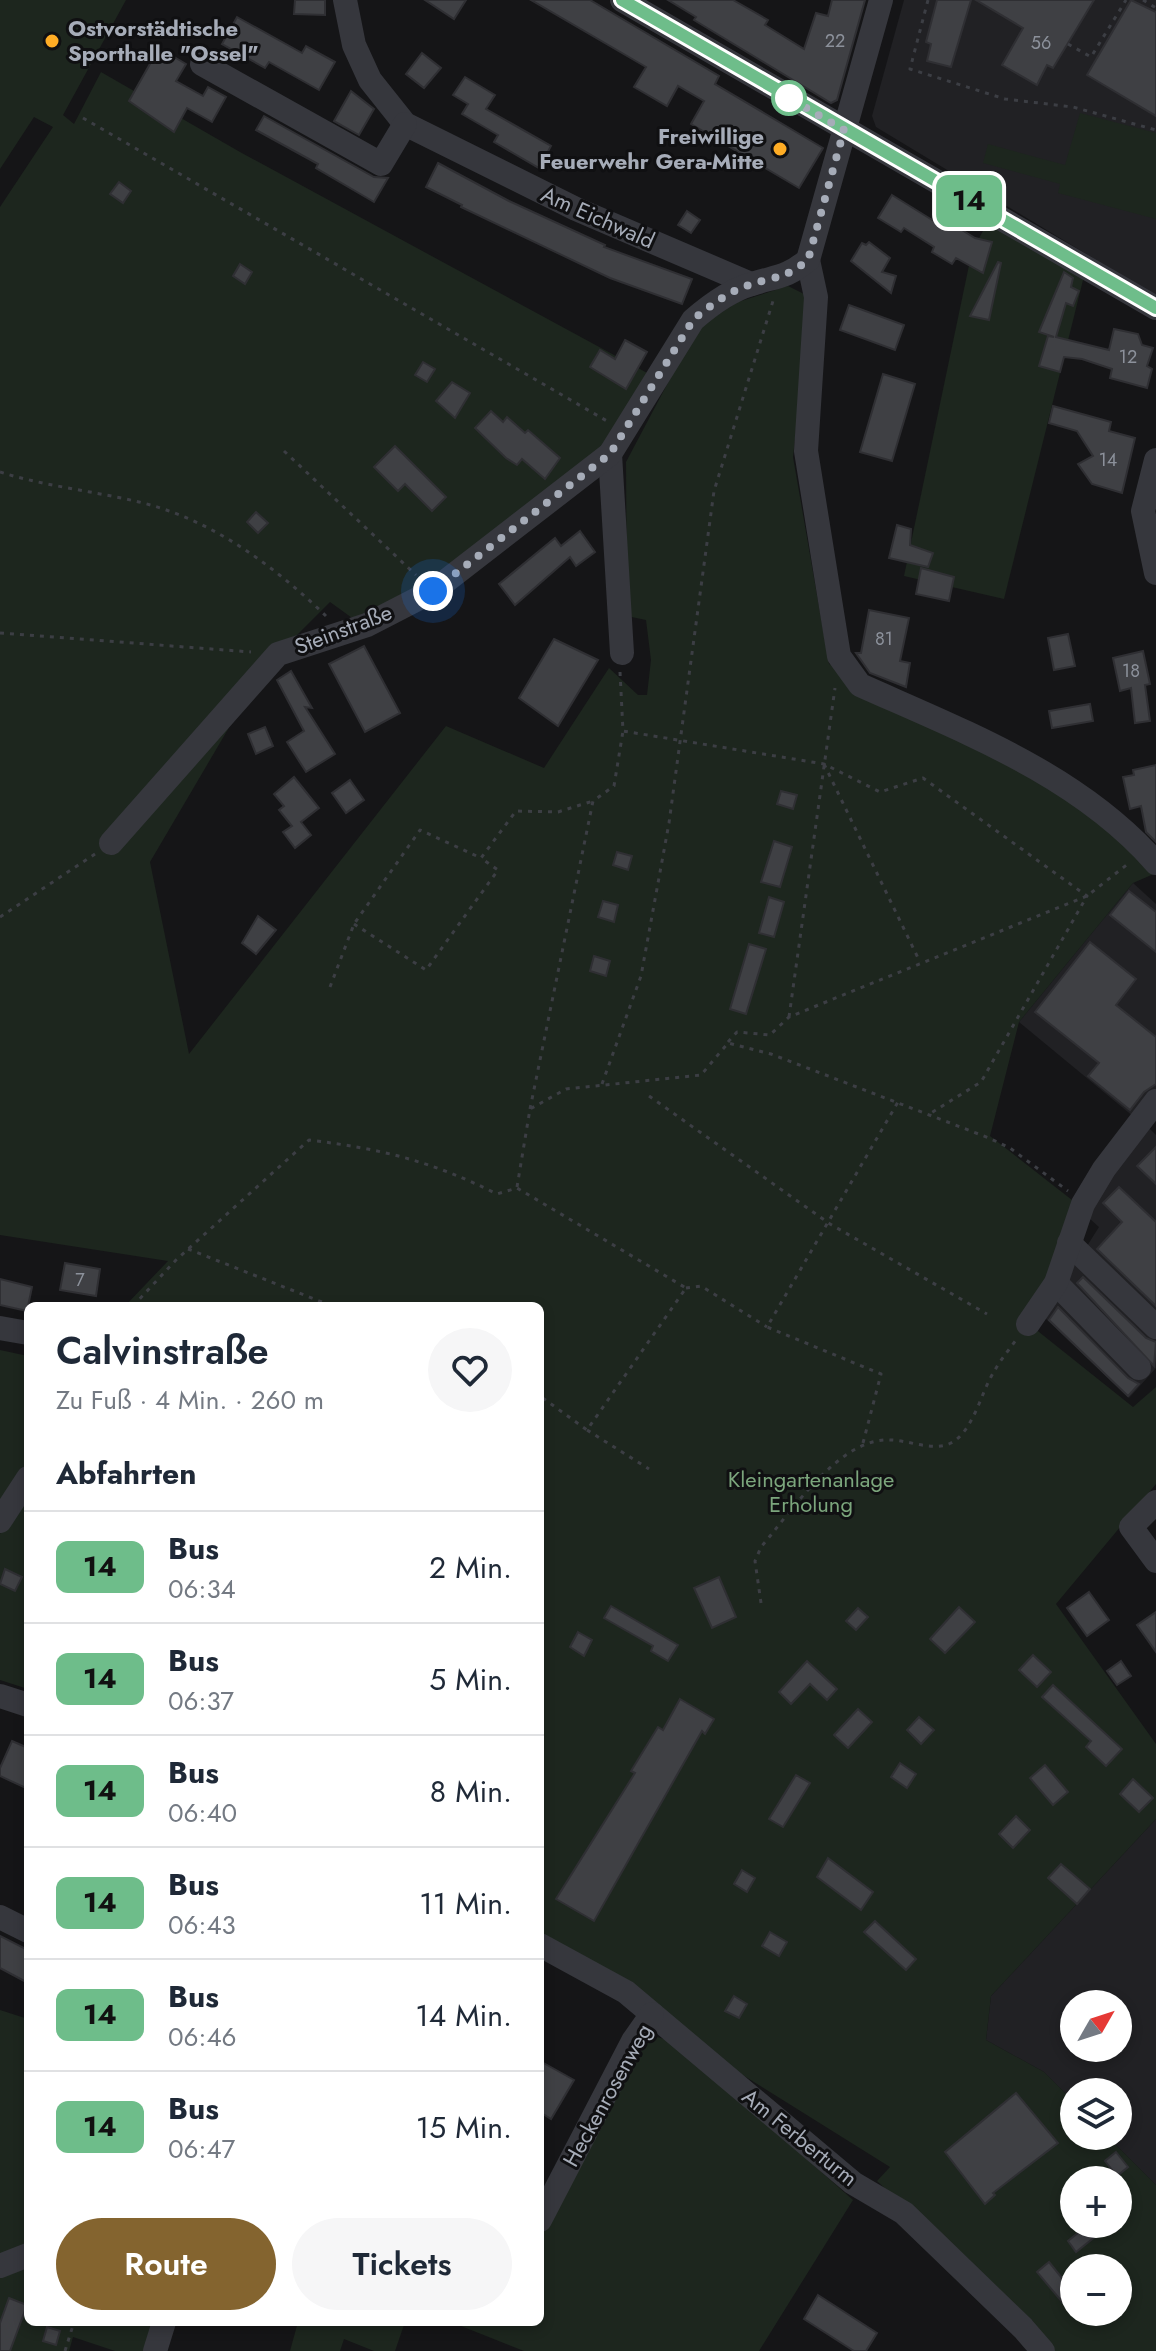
<!DOCTYPE html>
<html lang="de">
<head>
<meta charset="utf-8">
<style>
  body { margin:0; font-family:Jost,sans-serif; background:#f6f6f7; color:#1f2937; height:100vh; display:flex; flex-direction:column; font-size:30px; white-space:nowrap }
  * { box-sizing:border-box; margin:0 }
  p { font-size:26px; color:#747a83 }
  .icon { flex:none; width:44px; height:44px; fill:none; stroke:currentColor; stroke-width:2; stroke-linecap:round; stroke-linejoin:round }
  .map { position:relative; flex:1; overflow:hidden }
  .drawer { position:absolute; left:24px; top:1302px; width:520px; height:1024px; display:flex; flex-direction:column; background:#fff; border-radius:12px; box-shadow:0 4px 12px #0003 }
  .drawer>* { flex:none }
  .badge { padding:0 16px; border-radius:12px; font-size:28px; line-height:52px }
  .needle { width:52px; rotate:51deg }
  .controls { position:absolute; left:1060px; top:1990px; display:grid; gap:16px }
  .controls a { display:grid; place-items:center; width:72px; height:72px; border-radius:50%; background:#fff; box-shadow:0 4px 12px #0003; font-size:40px }
  .you { position:absolute; width:40px; height:40px; margin:-20px; border:6px solid #fff; border-radius:50%; background:#1a73e8; box-shadow:0 0 0 12px #1a73e833 }
  .map>.badge { position:absolute; translate:-50% -50%; box-shadow:0 0 0 4px #fff }
  h2 { padding:0 32px; font-size:30px; line-height:72px }
  .round { display:grid; place-items:center; flex:none; width:84px; height:84px; border-radius:42px; background:#f6f6f7 }
  .headline { display:flex; align-items:center; justify-content:space-between; height:136px; padding:0 32px }
  h1 { font-size:38px; font-weight:600; line-height:60px }
  .action { display:flex; gap:16px; margin-top:auto; padding:16px 32px }
  .action a { flex:1; height:92px; border-radius:48px; background:#84642f; color:#fff; font-size:32px; font-weight:600; line-height:92px; text-align:center }
  .action a+a { background:#f6f6f7; color:#1f2937 }
  ul { padding:0; list-style:none }
  li { display:flex; align-items:center; gap:24px; height:112px; padding:0 32px; border-top:2px solid #e0e1e3 }
  li div { flex:1 }
  li b { display:block; font-size:30px }
  li em { font-style:normal }
  li .badge { min-width:88px; font-weight:700; text-align:center }
  .map>svg:first-child { display:block }
</style>
</head>
<body>
<div class="map">
<svg width="1156" height="2351" viewBox="0 0 1156 2351">
  <rect width="100%" height="100%" fill="#151517"/>
  <g fill="#212124" fill-rule="evenodd">
    <polygon points="904,0 1156,0 1156,296 876,127 872,116"/>
    <polygon points="1133,883 1156,904 1156,1090 1134,1117 1019,1022"/>
    <polygon points="1146,1125 1156,1135 1156,1368 1129,1398 1043,1316 1099,1227 1089,1218 1102,1184"/>
    <path d="M1156,1819V2185L1107,2136H1118V2092H1074V2102L1044,2072L986,2040L991,1996ZM1074,2004H1118V2048H1074Z"/>
  </g>
  <g fill="#1d261e" fill-rule="evenodd">
    <path d="M0,0H126L63,115L74,124L101,72L240,152L649,374L607,446L366,628L330,602L264,668L150,862L189,1054L446,726L544,768L609,668L638,695H647L651,660L646,620L627,616L626,462L697,328L738,302L788,286L804,294V357L793,457L829,664L973,728L1080,787L1156,873L1133,883L1019,1022L990,1136L1072,1200L1050,1280L1024,1320L1133,1407L1156,1387V1484L1056,1604L1156,1744V1819L991,1996L986,2040L1044,2072L1074,2102V2136H1107L1156,2185V2351H1053L1016,2309L877,2181L890,2167L725,2064L540,1935V1306H125L168,1261L0,1235V207L53,127L34,117L0,169ZM1074,2180H1118V2224H1074ZM1074,2268H1118V2312H1074Z"/>
    <polygon points="1080,113 1156,133 1156,219 1058,193 1060,184 983,163 988,144 1065,165"/>
    <polygon points="989,220 1085,272 1004,599 904,576 972,251"/>
    <polygon points="0,1350 28,1356 28,1467 0,1511"/>
    <polygon points="28,1490 28,1689 0,1680 0,1534"/>
    <polygon points="0,2010 28,2019 28,2322 158,2322 150,2351 115,2351 73,2337 69,2351 0,2351"/>
    <polygon points="657,2037 675,2042 853,2200 759,2351 524,2351 451,2322 540,2322 540,2235 643,2045"/>
    <polygon points="298,2322 405,2322 395,2351 374,2351 344,2339 340,2351 290,2351"/>
  </g>
  <g fill="#3f4044" stroke="#2f2f33" stroke-width="2">
    <polygon points="295,0 325,0 325,15 294,14"/>
    <polygon points="425,0 466,0 454,19"/>
    <polygon points="531,0 590,0 719,76 715,84 823,148 799,188 691,124 704,101 678,86 667,106 634,87 646,67"/>
    <polygon points="668,0 733,0 768,20 765,25 804,49 816,13 828,16 832,0 865,0 837,100 831,103 694,20 696,17"/>
    <polygon points="937,0 971,0 951,67 927,61 931,44 926,42"/>
    <polygon points="976,0 1094,0 1053,68 1047,65 1037,85 1002,65 1023,28"/>
    <polygon points="1131,0 1156,12 1156,116 1087,75"/>
    <polygon points="237,17 302,53 306,46 335,62 319,90 269,62 265,68 222,44"/>
    <polygon points="159,48 186,64 176,81 203,96 208,87 226,97 212,122 187,108 174,132 129,101"/>
    <polygon points="422,53 441,68 424,88 406,74"/>
    <polygon points="465,77 495,95 486,109 551,146 539,168 494,142 498,135 462,114 468,104 453,95"/>
    <polygon points="351,91 374,109 359,135 334,121"/>
    <polygon points="264,116 374,177 388,178 374,202 316,168 318,164 256,130"/>
    <polygon points="438,163 509,201 605,245 604,247 692,279 682,304 610,278 461,207 462,205 426,187"/>
    <polygon points="119,182 131,191 123,203 110,194"/>
    <polygon points="892,195 937,223 941,217 975,238 992,242 983,273 956,258 952,264 932,252 934,247 904,228 901,232 878,218"/>
    <polygon points="687,211 700,220 691,233 678,225"/>
    <polygon points="869,242 890,258 882,272 896,276 891,293 851,261 862,243 866,245"/>
    <polygon points="998,262 1001,263 989,320 970,316"/>
    <polygon points="240,264 252,272 245,284 233,276"/>
    <polygon points="1064,272 1073,278 1071,287 1079,291 1073,306 1066,303 1056,337 1109,350 1114,329 1138,334 1142,345 1153,348 1147,366 1152,369 1147,388 1110,378 1112,369 1082,359 1064,357 1060,372 1039,366 1048,336 1054,337 1039,332"/>
    <polygon points="849,305 904,325 895,350 840,330"/>
    <polygon points="625,340 647,352 626,389 590,367 600,350 615,359"/>
    <polygon points="423,362 435,369 427,382 415,375"/>
    <polygon points="883,374 915,384 892,461 860,452"/>
    <polygon points="452,382 470,393 455,418 436,401"/>
    <polygon points="1053,406 1111,422 1109,431 1135,438 1122,493 1092,484 1078,464 1093,456 1077,431 1049,423"/>
    <polygon points="491,411 503,422 507,417 525,433 528,430 560,458 545,479 522,459 517,465 506,458 475,428"/>
    <polygon points="395,446 446,497 432,511 405,484 398,491 374,467"/>
    <polygon points="256,512 268,523 258,533 247,522"/>
    <polygon points="897,525 911,529 910,545 933,553 928,567 889,558"/>
    <polygon points="580,531 595,552 576,566 570,557 515,605 499,584 555,538 561,546"/>
    <polygon points="921,568 954,577 949,601 916,594"/>
    <polygon points="869,610 909,618 900,661 910,663 906,687 870,673 856,653 861,653"/>
    <polygon points="1068,634 1075,666 1054,670 1048,638"/>
    <polygon points="554,639 598,660 558,726 519,698"/>
    <polygon points="364,646 400,713 365,732 329,664"/>
    <polygon points="1143,651 1150,684 1145,685 1150,721 1135,723 1131,688 1120,691 1113,658"/>
    <polygon points="291,671 312,708 305,707 335,754 306,772 287,742 304,731 277,680"/>
    <polygon points="1090,704 1093,721 1052,728 1049,711"/>
    <polygon points="265,727 273,746 256,754 248,734"/>
    <polygon points="1156,765 1156,842 1146,832 1141,806 1130,809 1123,777 1134,775 1133,770"/>
    <polygon points="294,777 319,808 301,822 311,835 295,848 283,832 292,826 279,810 284,806 274,794"/>
    <polygon points="350,780 364,800 346,813 332,793"/>
    <polygon points="781,791 797,795 793,809 777,804"/>
    <polygon points="774,841 792,847 780,887 761,882"/>
    <polygon points="617,852 632,856 628,870 613,865"/>
    <polygon points="1129,891 1156,912 1156,952 1110,915"/>
    <polygon points="769,897 784,902 774,937 759,933"/>
    <polygon points="603,901 618,905 614,922 598,917"/>
    <polygon points="258,916 276,930 256,954 242,943"/>
    <polygon points="1090,942 1136,979 1116,1005 1156,1037 1156,1084 1144,1092 1130,1110 1088,1076 1099,1063 1035,1012"/>
    <polygon points="749,944 766,949 746,1014 730,1009"/>
    <polygon points="594,956 610,961 606,976 590,971"/>
    <polygon points="1156,1147 1156,1184 1137,1166"/>
    <polygon points="1119,1187 1156,1222 1156,1306 1097,1249 1122,1222 1103,1203"/>
    <polygon points="65,1263 100,1269 96,1296 60,1290"/>
    <polygon points="1083,1277 1146,1338 1156,1342 1154,1366 1077,1283"/>
    <polygon points="0,1279 32,1287 27,1311 0,1305"/>
    <polygon points="1058,1307 1128,1378 1139,1384 1128,1396 1049,1320"/>
    <polygon points="5,1569 22,1577 15,1591 0,1584"/>
    <polygon points="719,1577 736,1617 712,1628 694,1588"/>
    <polygon points="1089,1592 1109,1620 1087,1636 1067,1608"/>
    <polygon points="611,1606 678,1645 668,1661 651,1651 653,1646 604,1618"/>
    <polygon points="959,1607 975,1622 945,1653 930,1639"/>
    <polygon points="858,1608 868,1617 856,1630 846,1621"/>
    <polygon points="1156,1612 1156,1652 1137,1625"/>
    <polygon points="578,1632 592,1640 584,1656 570,1647"/>
    <polygon points="1033,1655 1051,1672 1037,1687 1019,1670"/>
    <polygon points="807,1661 837,1689 827,1700 810,1684 791,1704 779,1692"/>
    <polygon points="1121,1661 1131,1676 1117,1685 1107,1671"/>
    <polygon points="1053,1685 1122,1749 1106,1766 1086,1747 1091,1741 1042,1697"/>
    <polygon points="680,1699 714,1719 705,1734 702,1731 594,1921 556,1899 635,1773 631,1771 639,1758 658,1727 663,1730"/>
    <polygon points="858,1709 872,1722 848,1748 834,1735"/>
    <polygon points="919,1717 934,1730 921,1744 907,1730"/>
    <polygon points="12,1741 28,1748 28,1789 0,1776 0,1768"/>
    <polygon points="900,1763 916,1774 907,1788 891,1777"/>
    <polygon points="1045,1765 1068,1792 1053,1805 1030,1778"/>
    <polygon points="796,1775 810,1783 783,1827 769,1819"/>
    <polygon points="1133,1779 1153,1798 1139,1812 1120,1794"/>
    <polygon points="1016,1816 1030,1830 1013,1848 999,1834"/>
    <polygon points="828,1858 873,1892 861,1910 817,1877"/>
    <polygon points="1061,1864 1090,1889 1077,1904 1048,1878"/>
    <polygon points="742,1870 755,1878 747,1892 734,1884"/>
    <polygon points="875,1921 916,1959 906,1970 864,1932"/>
    <polygon points="770,1932 787,1942 779,1956 762,1946"/>
    <polygon points="0,1936 28,1950 28,1983 0,1968"/>
    <polygon points="734,1996 747,2004 739,2018 725,2011"/>
    <polygon points="540,2061 574,2080 551,2119 540,2112"/>
    <polygon points="1016,2093 1058,2143 993,2193 995,2195 985,2204 945,2152"/>
    <polygon points="1116,2152 1128,2167 1117,2176 1105,2161"/>
    <polygon points="1089,2224 1111,2224 1076,2252 1068,2241"/>
    <polygon points="1049,2262 1074,2293 1074,2316 1037,2272"/>
    <polygon points="818,2295 877,2333 866,2351 854,2351 804,2319"/>
    <polygon points="9,2298 27,2305 10,2351 0,2351 0,2323"/>
    <polygon points="47,2327 60,2331 56,2345 43,2341"/>
  </g>
  <g fill="none" stroke-linecap="round" stroke-linejoin="round">
    <g stroke="#3c3e44" stroke-width="3" stroke-dasharray="4 6" stroke-linecap="butt">
      <polyline points="928,0 910,69 1005,99 1073,107 1156,130"/>
      <polyline points="1143,0 1156,8"/>
      <polyline points="1068,44 1091,57 1126,0"/>
      <polyline points="83,118 607,421"/>
      <polyline points="284,451 416,575"/>
      <path d="M0,472C44,486 93,491 139,502C211,519 273,565 326,616"/>
      <polyline points="0,633 251,652"/>
      <polyline points="620,672 623,731 824,764 880,792 923,778 1087,896 981,1082 931,1113"/>
      <polyline points="824,764 920,962"/>
      <polyline points="0,917 95,854"/>
      <polyline points="354,924 426,970 498,870 481,858"/>
      <polyline points="330,987 354,924 420,830 481,858 516,811 558,812 593,801"/>
      <polyline points="789,1017 835,688"/>
      <polyline points="728,1042 737,1032 770,1035 789,1017 1087,896 1129,863"/>
      <polyline points="602,1084 641,976 669,823 714,491 773,301"/>
      <polyline points="649,1096 830,1224 987,1314"/>
      <polyline points="530,1109 593,801 614,786 623,731"/>
      <polyline points="517,1187 530,1109 566,1089 701,1075 728,1043 771,1054 989,1138 1010,1148 1068,1191"/>
      <polyline points="188,1249 332,1306"/>
      <polyline points="686,1288 701,1286 767,1327"/>
      <path d="M133,1306L176,1260L309,1140C382,1149 431,1161 497,1194L517,1188L686,1288L587,1430L540,1396"/>
      <polyline points="587,1430 649,1469"/>
      <polyline points="863,1443 881,1374 767,1327 898,1102"/>
      <path d="M761,1603L755,1561L761,1547C791,1512 840,1437 890,1440C908,1440 934,1452 951,1443C974,1431 981,1391 995,1370C1001,1359 1009,1350 1016,1340"/>
      <polyline points="65,2351 74,2322"/>
    </g>
    <g stroke="#36373d" stroke-width="24">
      <polyline points="345,0 354,45 370,80 405,124 576,209 751,284"/>
      <polyline points="622,0 1156,308"/>
      <polyline points="202,64 381,164 405,124"/>
      <path d="M808,260L816,297L806,451L839,656L860,685C965,732 1079,775 1156,863"/>
      <polyline points="610,454 622,653"/>
      <polyline points="1156,460 1143,511 1156,573"/>
      <path d="M111,843L278,654L367,625L433,591L610,454L693,320C709,306 731,290 752,284C777,276 786,278 808,260L881,0"/>
      <polyline points="1069,1243 1156,1327"/>
      <polyline points="1056,1283 1139,1368"/>
      <polyline points="1028,1324 1056,1283 1083,1204 1104,1169 1156,1101"/>
      <polyline points="0,1328 28,1333"/>
      <polyline points="1156,1502 1131,1527 1156,1561"/>
      <polyline points="0,1521 28,1478"/>
      <polyline points="0,1696 28,1705"/>
      <polyline points="0,1917 28,1931"/>
      <polyline points="540,1945 626,1992 853,2183 904,2213 1023,2328 1043,2351"/>
      <polyline points="540,2220 633,2041 652,2014"/>
      <polyline points="0,2266 28,2255"/>
      <polyline points="155,2351 164,2322"/>
    </g>
  </g>
  <g fill="none" stroke-linecap="round" stroke-linejoin="round">
    <g stroke="#fff" stroke-width="18">
      <polyline id="line" points="622,0 1156,308"/>
    </g>
    <use href="#line" stroke="#6ebd8a" stroke-width="12"/>
    <path stroke="#a6acb8" stroke-width="8" stroke-dasharray="0 14.4" d="M433,591L610,454L693,320C709,306 731,290 752,284C777,276 786,278 808,260L844,130L789,98"/>
  </g>
  <g fill="#ffad25" stroke="#101012" stroke-width="3">
    <circle cx="52" cy="41" r="8"/>
    <circle cx="780" cy="149" r="8"/>
  </g>
  <circle fill="#fff" stroke="#6ebd8a" stroke-width="4" cx="789" cy="98" r="16"/>
  <g text-anchor="middle" stroke-width="6" stroke-linejoin="round" paint-order="stroke">
    <g font-size="18" fill="#8c919b">
      <text x="835" y="47">22</text>
      <text x="1041" y="49">56</text>
      <text x="1128" y="363">12</text>
      <text x="1108" y="466">14</text>
      <text x="884" y="645">81</text>
      <text x="1131" y="677">18</text>
      <text x="80" y="1286">7</text>
    </g>
    <g font-size="22" font-weight="bold" fill="#a6acb8" stroke="#101012" text-anchor="start">
      <text x="68" y="36">Ostvorstädtische<tspan x="68" dy="25">Sporthalle "Ossel"</tspan></text>
      <text x="764" y="144" text-anchor="end">Freiwillige<tspan x="764" dy="25">Feuerwehr Gera-Mitte</tspan></text>
    </g>
    <g font-size="22" fill="#a6acb8" stroke="#101012">
      <text transform="translate(598 217) rotate(24)" y="8">Am Eichwald</text>
      <text transform="translate(343 629) rotate(-21)" y="8">Steinstraße</text>
      <text transform="translate(607 2095) rotate(-61)" y="8">Heckenrosenweg</text>
      <text transform="translate(800 2137) rotate(39)" y="8">Am Ferberturm</text>
    </g>
    <g font-size="22" fill="#7ba57c" stroke="#101012">
      <text x="811" y="1487">Kleingartenanlage<tspan x="811" dy="25">Erholung</tspan></text>
    </g>
  </g>
</svg>
<div class="controls">
<a><svg class="needle" viewBox="-14 -14 28 28"><path d="M0-13l5 13h-10z" fill="#e53935"/><path d="M0 13l5-13h-10z" fill="#747a83"/></svg></a>
<a><svg class="icon" aria-label="layers" viewBox="0 0 24 24"><path d="M12 4l9 5-9 5-9-5zM3 14l9 5 9-5"/></svg></a>
<a>+</a>
<a>−</a>
</div>
<div class="you" style="left:433px;top:591px"></div>
<b class="badge" style="left:969px;top:201px;background:#6ebd8a;color:#111">14</b>
<section class="drawer">
<div class="headline"><div><h1>Calvinstraße</h1><p>Zu Fuß · 4 Min. · 260 m</p></div><a class="round"><svg class="icon" aria-label="heart" viewBox="0 0 24 24"><path d="M12 20l-8-8c-3-5 5-10 8-4 3-6 11-1 8 4z"/></svg></a></div>
<h2>Abfahrten</h2>
<ul>
<li><span class="badge" style="background:#6ebd8a;color:#111">14</span><div><b>Bus</b><p>06:34</p></div><em>2 Min.</em></li>
<li><span class="badge" style="background:#6ebd8a;color:#111">14</span><div><b>Bus</b><p>06:37</p></div><em>5 Min.</em></li>
<li><span class="badge" style="background:#6ebd8a;color:#111">14</span><div><b>Bus</b><p>06:40</p></div><em>8 Min.</em></li>
<li><span class="badge" style="background:#6ebd8a;color:#111">14</span><div><b>Bus</b><p>06:43</p></div><em>11 Min.</em></li>
<li><span class="badge" style="background:#6ebd8a;color:#111">14</span><div><b>Bus</b><p>06:46</p></div><em>14 Min.</em></li>
<li><span class="badge" style="background:#6ebd8a;color:#111">14</span><div><b>Bus</b><p>06:47</p></div><em>15 Min.</em></li>
</ul>
<div class="action"><a>Route</a><a>Tickets</a></div>
</section>
</div>
</body>
</html>
